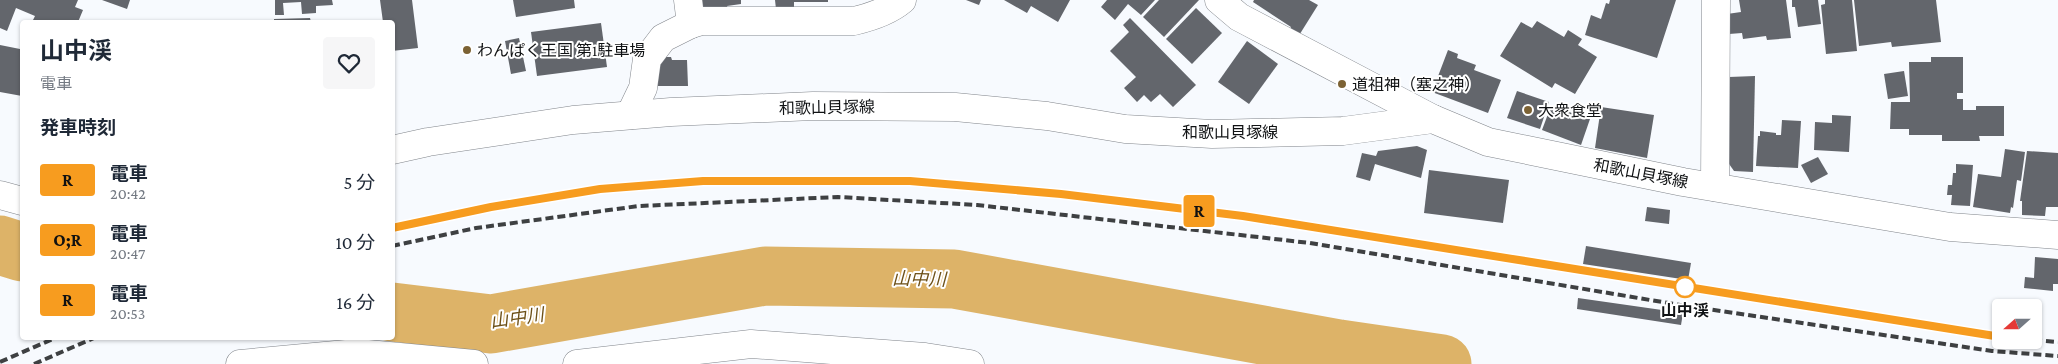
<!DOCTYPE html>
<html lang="ja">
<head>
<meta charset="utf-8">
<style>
  body { margin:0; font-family:"Crimson Pro","Noto Sans JP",serif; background:#f6f6f7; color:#1f2937; height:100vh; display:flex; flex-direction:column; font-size:19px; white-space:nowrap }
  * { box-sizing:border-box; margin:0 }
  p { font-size:16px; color:#747a83 }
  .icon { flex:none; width:28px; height:28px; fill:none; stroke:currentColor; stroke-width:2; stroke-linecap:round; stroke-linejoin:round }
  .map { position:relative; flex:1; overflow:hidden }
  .panel { position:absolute; left:20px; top:20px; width:375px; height:320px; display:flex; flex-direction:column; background:#fff; border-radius:5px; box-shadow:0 1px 4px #0004 }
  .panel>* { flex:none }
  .badge { padding:0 10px; border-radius:4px; font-size:18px; line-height:32px }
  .needle { width:32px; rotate:249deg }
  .buttons { position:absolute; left:1992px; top:299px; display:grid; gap:10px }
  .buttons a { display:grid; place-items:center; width:50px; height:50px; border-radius:5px; background:#fff; box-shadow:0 1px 4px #0004; font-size:25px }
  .map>.badge { position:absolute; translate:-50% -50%; box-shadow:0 0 0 2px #fff }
  h2 { padding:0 20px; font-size:19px; line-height:45px }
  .round { display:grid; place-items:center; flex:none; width:52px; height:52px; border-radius:5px; background:#f6f6f7 }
  .overview { display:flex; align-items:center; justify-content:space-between; height:85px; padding:0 20px }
  h1 { font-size:24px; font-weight:700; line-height:38px }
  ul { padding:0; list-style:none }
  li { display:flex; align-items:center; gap:15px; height:60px; padding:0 20px }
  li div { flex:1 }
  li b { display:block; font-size:19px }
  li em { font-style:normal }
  li .badge { min-width:55px; font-weight:700; text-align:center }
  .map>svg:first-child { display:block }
</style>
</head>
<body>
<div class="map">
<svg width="2058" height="364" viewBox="0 0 2058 364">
  <rect width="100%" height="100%" fill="#f7fafe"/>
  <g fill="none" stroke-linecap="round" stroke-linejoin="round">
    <g stroke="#ddb368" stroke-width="59">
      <polyline points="0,245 22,252"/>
      <polyline points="392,312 491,324 765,276 954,279 1339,349 1442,364"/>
    </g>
  </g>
  <g fill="#63666c">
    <polygon points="0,0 78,0 75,7 83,10 78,22 32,22 35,16 16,8 7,31 0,28"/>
    <polygon points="102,0 130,0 127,9"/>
    <polygon points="275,0 332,0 333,5 316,6 316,13 302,14 301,2 283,3 284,15 275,15"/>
    <polygon points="380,0 412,0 418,48 392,51 392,22 383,22"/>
    <polygon points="513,0 574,0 575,8 516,17"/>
    <polygon points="700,0 741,0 741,4 727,6 728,9 701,8"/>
    <polygon points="775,0 828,0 828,2 794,2 794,9 776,9"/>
    <polygon points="966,0 981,0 979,5"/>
    <polygon points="1004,0 1070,0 1058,22 1031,6 1027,13"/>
    <polygon points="1107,0 1155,0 1141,15 1128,4 1115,20 1101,7"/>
    <polygon points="1159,0 1199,0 1164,37 1143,17"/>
    <polygon points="1254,0 1309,0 1318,5 1298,37 1289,31 1291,27 1253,2"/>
    <polygon points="1610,0 1676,0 1657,58 1585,35 1591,15 1601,19 1606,3 1609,4"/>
    <polygon points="1739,0 1786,0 1791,38 1767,40 1766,36 1743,39 1742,33 1729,34 1727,14 1741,12"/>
    <polygon points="1792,0 1818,0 1821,24 1798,27 1795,7 1792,7"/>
    <polygon points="1825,0 1852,0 1857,51 1826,54 1821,5 1825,4"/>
    <polygon points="1854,0 1936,0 1941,42 1892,47 1891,42 1859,46"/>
    <polygon points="1196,8 1222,33 1192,64 1166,39"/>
    <polygon points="310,18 311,22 274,22 274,19"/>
    <polygon points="1130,18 1196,85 1173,107 1160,94 1151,102 1144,95 1137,102 1124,88 1136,77 1110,51 1129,32 1123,25"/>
    <polygon points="1537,21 1564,37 1568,30 1582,39 1578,45 1597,57 1575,94 1555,83 1552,88 1500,56 1521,22 1532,28"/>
    <polygon points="601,23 607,67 537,76 531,32"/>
    <polygon points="519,38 526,71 511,74 505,41"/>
    <polygon points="1247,41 1278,64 1249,104 1218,82"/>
    <polygon points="22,44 22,96 0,92 0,45 20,49"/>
    <polygon points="1448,50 1458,54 1457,58 1476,65 1474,70 1501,80 1488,113 1432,92"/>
    <polygon points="653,57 671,57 672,60 687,60 688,86 655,86"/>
    <polygon points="1931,57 1963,57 1963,93 1957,93 1957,99 1963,99 1963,110 1976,110 1976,106 2004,106 2004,136 1979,136 1980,141 1942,141 1942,135 1909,135 1909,129 1890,129 1891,102 1910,102 1909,62 1931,62"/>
    <polygon points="1904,71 1908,96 1888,99 1884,74"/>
    <polygon points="1755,76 1753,172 1734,171 1727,161 1729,77"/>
    <polygon points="1517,91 1549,102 1540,129 1507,118"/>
    <polygon points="1551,106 1590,119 1581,145 1542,130"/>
    <polygon points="1601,107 1654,115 1647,158 1595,148"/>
    <polygon points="1832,115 1851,116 1849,152 1814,150 1815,122 1832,123"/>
    <polygon points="1782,120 1801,121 1798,168 1756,166 1758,136 1760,136 1760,131 1776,133 1776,135 1781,135"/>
    <polygon points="1417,146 1427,150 1421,178 1375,164 1370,181 1356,177 1362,153 1376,156 1378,151"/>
    <polygon points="2005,149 2025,152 2021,181 2017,180 2013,208 2011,207 2010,213 1973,207 1978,174 2001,177"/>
    <polygon points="2027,151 2058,153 2058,207 2046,207 2045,216 2022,215 2022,201 2020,201"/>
    <polygon points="1818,157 1828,174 1811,183 1801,165"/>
    <polygon points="1956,164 1973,165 1970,206 1951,205 1952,195 1947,195 1948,185 1952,185 1953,173 1956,173"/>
    <polygon points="1429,170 1509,180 1503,223 1424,213"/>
    <polygon points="1647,207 1670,210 1669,224 1645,221"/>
    <polygon points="1586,246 1691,263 1688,280 1583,264"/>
    <polygon points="2035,257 2058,259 2058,284 2053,284 2053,291 2024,288 2025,277 2034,278"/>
    <polygon points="1578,298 1683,313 1681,325 1577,309"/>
  </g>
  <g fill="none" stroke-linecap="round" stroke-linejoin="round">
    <g stroke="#81858b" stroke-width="29">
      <g id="minor">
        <polyline points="1219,0 1239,17 1433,119"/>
        <path d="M691,24L701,21H854C871,17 889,11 902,0"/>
        <polyline points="630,115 643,88 647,59 663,38 691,24 688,0"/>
        <polyline points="1715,187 1716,0"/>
        <polyline points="240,364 357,353 474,364"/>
        <polyline points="577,364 751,344 925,357 970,364"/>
      </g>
    </g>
    <g stroke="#81858b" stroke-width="29">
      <g id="major">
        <polyline points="392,150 428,142 573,120 671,112 813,106 955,107 1047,116 1125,129 1212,134 1343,131 1433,119 1488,142 1683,182 1950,227 2058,235"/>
        <polyline points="0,195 22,201"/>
      </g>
    </g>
    <use href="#minor" stroke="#fff" stroke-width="28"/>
    <use href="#major" stroke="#fff" stroke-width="28"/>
    <g stroke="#3e4042" stroke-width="4" stroke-dasharray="8 4" stroke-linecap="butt">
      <polyline points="392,228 491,207 600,189 703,181 910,181 1061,194 1243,216 2001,337"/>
      <polyline points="392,246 476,228 639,206 838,197 977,205 1310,243 1680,305 1992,351 2058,356"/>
      <polyline points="2034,340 2058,342"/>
      <polyline points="0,362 55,338"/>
      <polyline points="34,364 94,338"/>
    </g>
  </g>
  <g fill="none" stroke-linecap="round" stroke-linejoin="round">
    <g stroke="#fff" stroke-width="11">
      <polyline id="line" points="392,228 491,207 600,189 703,181 910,181 1061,194 1243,216 2001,337"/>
    </g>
    <use href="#line" stroke="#f79c1f" stroke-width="8"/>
  </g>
  <g fill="#7c6234" stroke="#fff" stroke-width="2">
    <circle cx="467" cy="50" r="5"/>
    <circle cx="1342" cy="84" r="5"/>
    <circle cx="1528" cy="110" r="5"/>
  </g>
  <circle fill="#fff" stroke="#f79c1f" stroke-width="2.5" cx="1685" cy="287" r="10"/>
  <g text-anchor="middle" stroke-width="4" stroke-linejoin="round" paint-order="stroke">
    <g font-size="16" fill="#101214" stroke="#fff" text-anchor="start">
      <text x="477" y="56">わんぱく王国 第1駐車場</text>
      <text x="1352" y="90">道祖神（塞之神）</text>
      <text x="1538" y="116">大衆食堂</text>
    </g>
    <g font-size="16" fill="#101214" stroke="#fff">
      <text transform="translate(827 107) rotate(-1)" y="6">和歌山貝塚線</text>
      <text x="1230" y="138">和歌山貝塚線</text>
      <text transform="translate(1641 173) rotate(11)" y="6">和歌山貝塚線</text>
    </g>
    <g font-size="16" font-weight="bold" fill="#101214" stroke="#fff">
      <text x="1685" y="316">山中渓</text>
    </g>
    <g font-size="18" font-style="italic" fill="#6d5017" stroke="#fff">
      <text transform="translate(919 279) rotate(1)" y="6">山中川</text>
      <text transform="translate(517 318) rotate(-8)" y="6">山中川</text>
    </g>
  </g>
</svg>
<div class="buttons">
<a><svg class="needle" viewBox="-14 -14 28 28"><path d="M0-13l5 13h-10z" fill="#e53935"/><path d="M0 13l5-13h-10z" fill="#747a83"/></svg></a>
</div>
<b class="badge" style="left:1199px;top:211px;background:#f79c1f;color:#111">R</b>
<section class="panel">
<div class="overview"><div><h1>山中渓</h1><p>電車</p></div><a class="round"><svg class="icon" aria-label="heart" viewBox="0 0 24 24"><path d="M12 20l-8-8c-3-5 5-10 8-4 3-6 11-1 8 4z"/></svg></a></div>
<h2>発車時刻</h2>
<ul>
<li><span class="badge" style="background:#f79c1f;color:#111">R</span><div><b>電車</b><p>20:42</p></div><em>5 分</em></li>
<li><span class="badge" style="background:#f79c1f;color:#111">O;R</span><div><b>電車</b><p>20:47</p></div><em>10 分</em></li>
<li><span class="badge" style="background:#f79c1f;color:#111">R</span><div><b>電車</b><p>20:53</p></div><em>16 分</em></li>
</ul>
</section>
</div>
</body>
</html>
